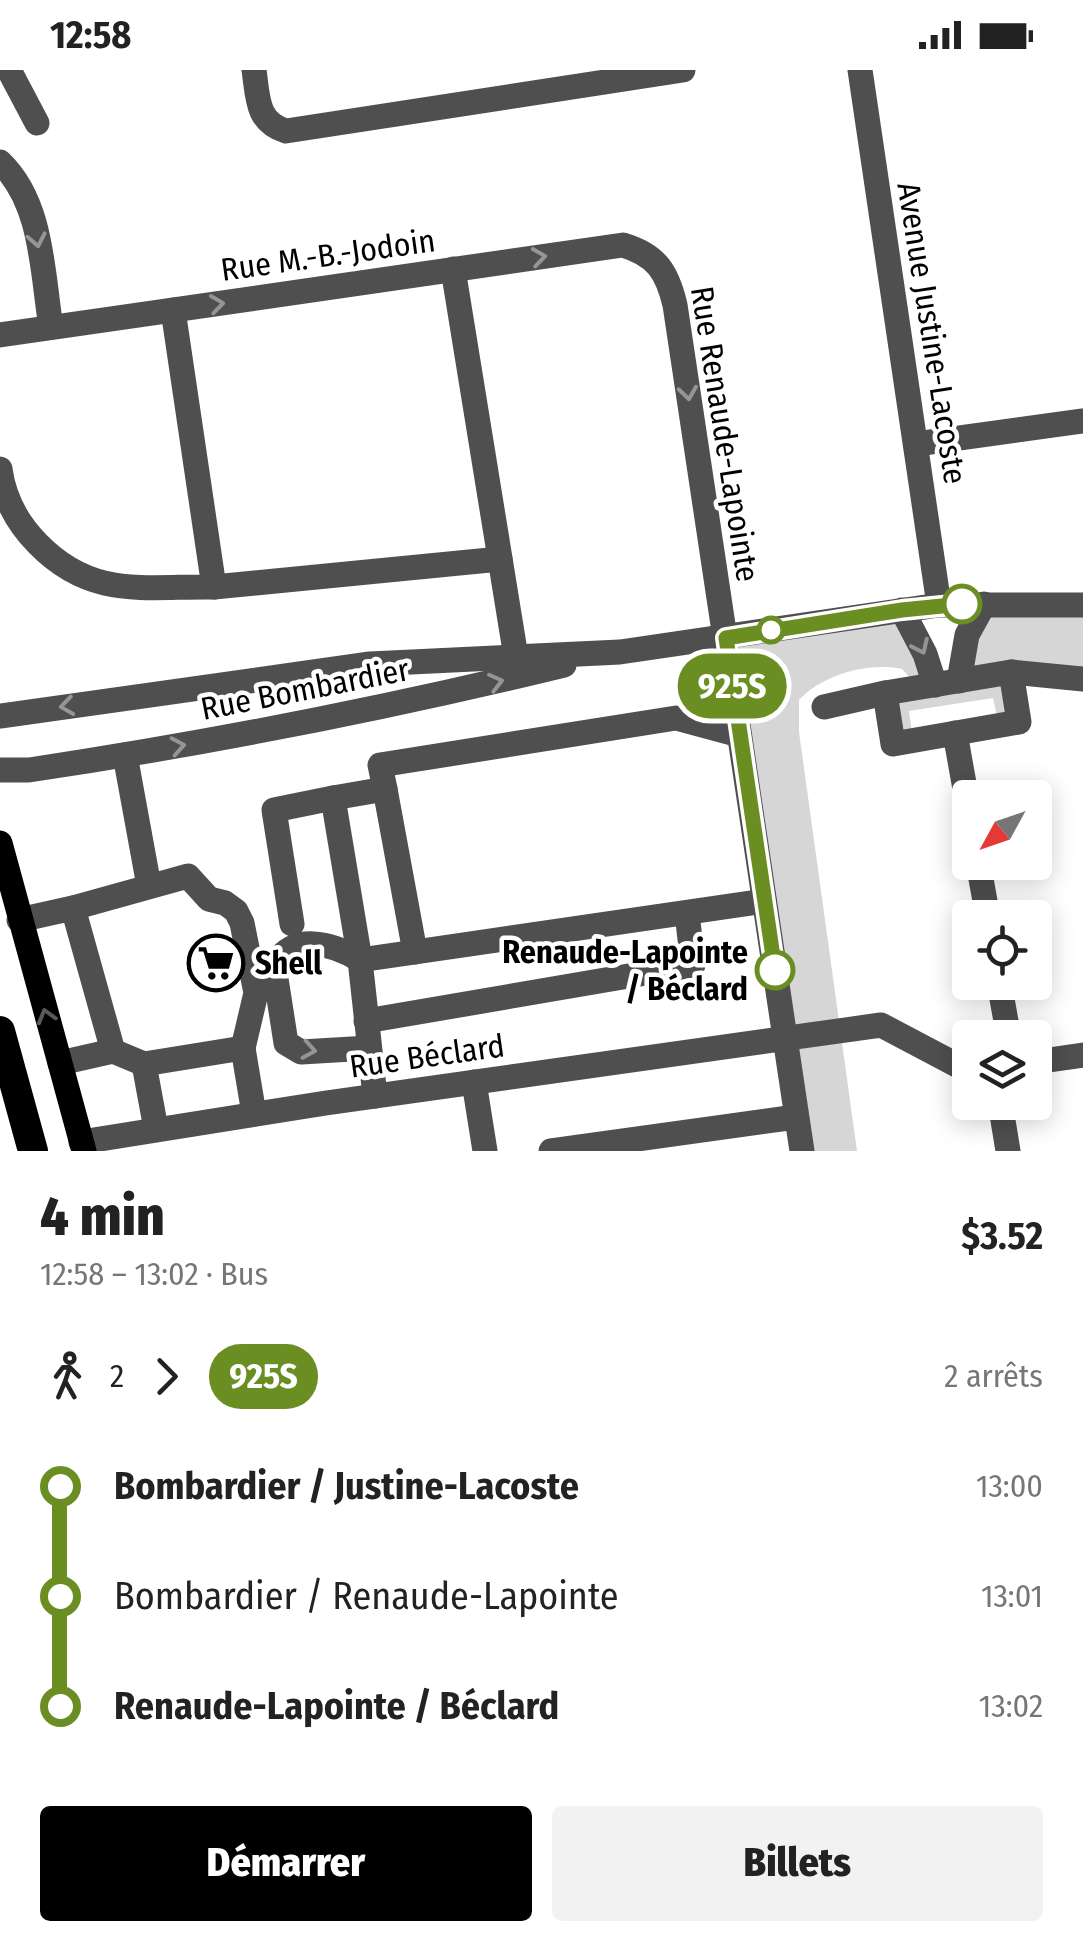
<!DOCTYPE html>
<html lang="fr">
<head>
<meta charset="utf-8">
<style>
  body { margin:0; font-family:"Fira Sans Condensed",sans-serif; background:#f2f2f2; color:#222; height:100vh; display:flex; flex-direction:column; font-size:38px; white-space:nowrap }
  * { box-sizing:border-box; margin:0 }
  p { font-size:32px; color:#767676 }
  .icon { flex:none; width:55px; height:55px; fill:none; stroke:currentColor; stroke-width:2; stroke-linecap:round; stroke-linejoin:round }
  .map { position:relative; height:1081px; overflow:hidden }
  .details { display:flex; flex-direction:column; background:#fff; flex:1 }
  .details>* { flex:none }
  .badge { padding:0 20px; border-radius:32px; font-size:35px; line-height:65px }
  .needle { width:65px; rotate:230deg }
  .tools { position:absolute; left:952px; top:710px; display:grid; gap:20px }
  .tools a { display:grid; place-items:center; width:100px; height:100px; border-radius:10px; background:#fff; box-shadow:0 5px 25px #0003; font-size:50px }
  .map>.badge { position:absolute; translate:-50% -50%; box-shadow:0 0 0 5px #fff }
  .legs { display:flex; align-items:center; gap:15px; height:110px; padding:0 40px; font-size:32px }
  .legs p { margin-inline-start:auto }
  .overview { display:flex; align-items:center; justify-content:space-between; height:170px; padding:0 40px }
  h1 { font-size:55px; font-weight:800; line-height:75px }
  .cta { display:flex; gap:20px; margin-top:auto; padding:20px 40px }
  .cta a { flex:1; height:115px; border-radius:10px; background:#000; color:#fff; font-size:40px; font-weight:800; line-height:115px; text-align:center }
  .cta a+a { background:#f2f2f2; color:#222 }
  ul { padding:0 40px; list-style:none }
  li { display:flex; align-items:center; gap:35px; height:110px; font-size:38px }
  li i { display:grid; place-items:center; width:15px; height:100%; margin:0 12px; background:currentColor }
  li i::after { content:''; width:25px; height:25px; margin:-12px; border:8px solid; border-radius:50%; background:#fff }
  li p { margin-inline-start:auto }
  li:first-child i { background:linear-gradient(#0000 50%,currentColor 0) }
  li:last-child i { background:linear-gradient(currentColor 50%,#0000 0) }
  .status { display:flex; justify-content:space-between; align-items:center; height:70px; padding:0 50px; background:#fff; direction:ltr }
  .status svg { height:28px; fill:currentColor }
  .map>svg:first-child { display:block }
</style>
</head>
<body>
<div class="status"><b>12:58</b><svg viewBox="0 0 49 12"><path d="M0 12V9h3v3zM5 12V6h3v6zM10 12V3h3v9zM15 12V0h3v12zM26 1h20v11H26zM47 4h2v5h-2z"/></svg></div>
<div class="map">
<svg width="1083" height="1081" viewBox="0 0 1083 1081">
  <rect width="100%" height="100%" fill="#fff"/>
  <path fill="#d6d6d6" d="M984,534L1083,537V609L1011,603L1019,652L999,656L993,628L909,641L913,670L893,674L885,623L919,617L902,599C867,592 823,605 799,630V662L857,1081H801L726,568L902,540L934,614L959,611Z"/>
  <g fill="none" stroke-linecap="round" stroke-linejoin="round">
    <g stroke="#4f4f4f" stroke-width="25">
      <polyline points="9,0 37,53"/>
      <path d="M254,0C258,27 256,52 286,61L683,0"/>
      <polyline points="860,0 939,535"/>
      <path d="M0,92C43,133 42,202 51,257"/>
      <polyline points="453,199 516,587"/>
      <path d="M0,265L623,175C656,185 667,201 675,235L802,1081"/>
      <polyline points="916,374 1083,351"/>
      <path d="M0,399C4,429 17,453 38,474C92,529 143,516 214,517L173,240"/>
      <polyline points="214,517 500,489"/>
      <polyline points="902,540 925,584 935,615"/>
      <polygon points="1011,602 1019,652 893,674 885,623"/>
      <polyline points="1011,602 1083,609"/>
      <polyline points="959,611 967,565 984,534"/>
      <polyline points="824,637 885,623"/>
      <polyline points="0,646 370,594 620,582 939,535 1083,535"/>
      <polyline points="955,663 970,747"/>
      <polyline points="125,685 149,816"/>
      <path d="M0,700H29C209,673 387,638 564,595"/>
      <polyline points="385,719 380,695 676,648 739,665"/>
      <polyline points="978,792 988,848"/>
      <polyline points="73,838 188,806 209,829 225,833 236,841 242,853 256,923 243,978"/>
      <polyline points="19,850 73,838 113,981 144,994"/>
      <polyline points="292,854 274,740 333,728"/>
      <polyline points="360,890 333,728 385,719 415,882"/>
      <path d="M360,890C332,873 292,862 274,896L286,973L301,982L369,978"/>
      <polyline points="999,912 1009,968"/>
      <polyline points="366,951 693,895 687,843"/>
      <polyline points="1035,992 1083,985"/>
      <polyline points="60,993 113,981"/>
      <polyline points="474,1012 485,1081"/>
      <polyline points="375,1026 360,890 764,831"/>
      <polyline points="1000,1032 1008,1081"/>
      <polyline points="156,1059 144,994 243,978 254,1044"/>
      <polyline points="81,1072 326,1033 881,955 970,1002"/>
      <polyline points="551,1081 796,1047"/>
    </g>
    <polyline stroke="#000" stroke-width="25" points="0,773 84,1081"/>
    <polyline stroke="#000" stroke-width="30" points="0,961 33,1081"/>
  </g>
  <defs><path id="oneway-chevron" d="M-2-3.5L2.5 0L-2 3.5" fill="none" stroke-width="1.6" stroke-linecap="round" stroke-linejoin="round" transform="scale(2.5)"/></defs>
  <g stroke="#959595">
    <use href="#oneway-chevron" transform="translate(37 170) rotate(79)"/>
    <use href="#oneway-chevron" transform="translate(539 187) rotate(-8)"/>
    <use href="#oneway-chevron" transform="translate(217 234) rotate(-8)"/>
    <use href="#oneway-chevron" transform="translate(688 323) rotate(82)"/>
    <use href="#oneway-chevron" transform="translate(921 577) rotate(65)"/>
    <use href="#oneway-chevron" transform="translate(496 612) rotate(-14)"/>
    <use href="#oneway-chevron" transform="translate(67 636) rotate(172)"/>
    <use href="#oneway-chevron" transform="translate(178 676) rotate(-10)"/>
    <use href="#oneway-chevron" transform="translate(309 980) rotate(10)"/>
  </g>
  <use stroke="#595959" href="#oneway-chevron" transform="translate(46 946) rotate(-106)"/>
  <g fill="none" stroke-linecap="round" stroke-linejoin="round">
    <g stroke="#fff" stroke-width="22">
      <polyline id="line-1" points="775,900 726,568 902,540 962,534"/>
    </g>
    <use href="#line-1" stroke="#6b8e23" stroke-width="15"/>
  </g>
  <defs>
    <g id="supermarket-ring" transform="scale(2.875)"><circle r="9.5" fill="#fff" stroke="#000" stroke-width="1.5"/><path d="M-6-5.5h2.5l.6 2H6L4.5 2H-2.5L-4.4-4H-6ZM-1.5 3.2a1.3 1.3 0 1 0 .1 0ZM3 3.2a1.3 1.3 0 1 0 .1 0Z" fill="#000"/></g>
  </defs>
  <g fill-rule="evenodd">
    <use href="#supermarket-ring" x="216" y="893"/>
  </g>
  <g fill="#fff" stroke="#6b8e23" stroke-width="5">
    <circle cx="962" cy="534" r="18"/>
    <circle cx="771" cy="560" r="12"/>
    <circle cx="775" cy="900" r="18"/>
  </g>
  <g text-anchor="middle" stroke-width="9" stroke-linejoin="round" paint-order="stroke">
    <g font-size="32" fill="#000" stroke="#fff">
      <text transform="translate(328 185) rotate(-8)" y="11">Rue M.-B.-Jodoin</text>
      <text transform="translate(932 263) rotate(81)" y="11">Avenue Justine-Lacoste</text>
      <text transform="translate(725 364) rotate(81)" y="11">Rue Renaude-Lapointe</text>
      <text transform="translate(305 619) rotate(-11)" y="11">Rue Bombardier</text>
      <text transform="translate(427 986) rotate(-8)" y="11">Rue Béclard</text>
    </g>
    <g font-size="32" font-weight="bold" fill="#000" stroke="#fff" text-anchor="end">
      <text x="748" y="893">Renaude-Lapointe<tspan x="748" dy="37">/ Béclard</tspan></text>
    </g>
    <g font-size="32" font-weight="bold" fill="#000" stroke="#fff" text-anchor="start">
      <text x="255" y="904">Shell</text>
    </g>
  </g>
</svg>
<div class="tools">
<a><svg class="needle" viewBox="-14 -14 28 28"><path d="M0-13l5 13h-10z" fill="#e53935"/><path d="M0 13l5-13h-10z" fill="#767676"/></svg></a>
<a><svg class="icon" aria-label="locate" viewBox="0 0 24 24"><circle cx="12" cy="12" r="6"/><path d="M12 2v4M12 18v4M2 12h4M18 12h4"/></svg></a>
<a><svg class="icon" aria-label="layers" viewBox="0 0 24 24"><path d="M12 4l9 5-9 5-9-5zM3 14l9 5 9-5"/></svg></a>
</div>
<b class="badge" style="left:732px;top:616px;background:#6b8e23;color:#fff">925S</b>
</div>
<section class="details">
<div class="overview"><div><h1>4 min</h1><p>12:58 – 13:02 · Bus</p></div><b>$3.52</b></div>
<div class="legs"><svg class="icon" aria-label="walk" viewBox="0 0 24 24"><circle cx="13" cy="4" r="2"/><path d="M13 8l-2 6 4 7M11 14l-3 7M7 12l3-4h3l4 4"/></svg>2<svg class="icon" aria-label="forward" viewBox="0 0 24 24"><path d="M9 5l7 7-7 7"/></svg><b class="badge" style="background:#6b8e23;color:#fff">925S</b><p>2 arrêts</p></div>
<ul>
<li><i style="color:#6b8e23"></i><b>Bombardier / Justine-Lacoste</b><p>13:00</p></li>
<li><i style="color:#6b8e23"></i><span>Bombardier / Renaude-Lapointe</span><p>13:01</p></li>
<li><i style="color:#6b8e23"></i><b>Renaude-Lapointe / Béclard</b><p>13:02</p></li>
</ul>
<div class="cta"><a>Démarrer</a><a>Billets</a></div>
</section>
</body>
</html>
